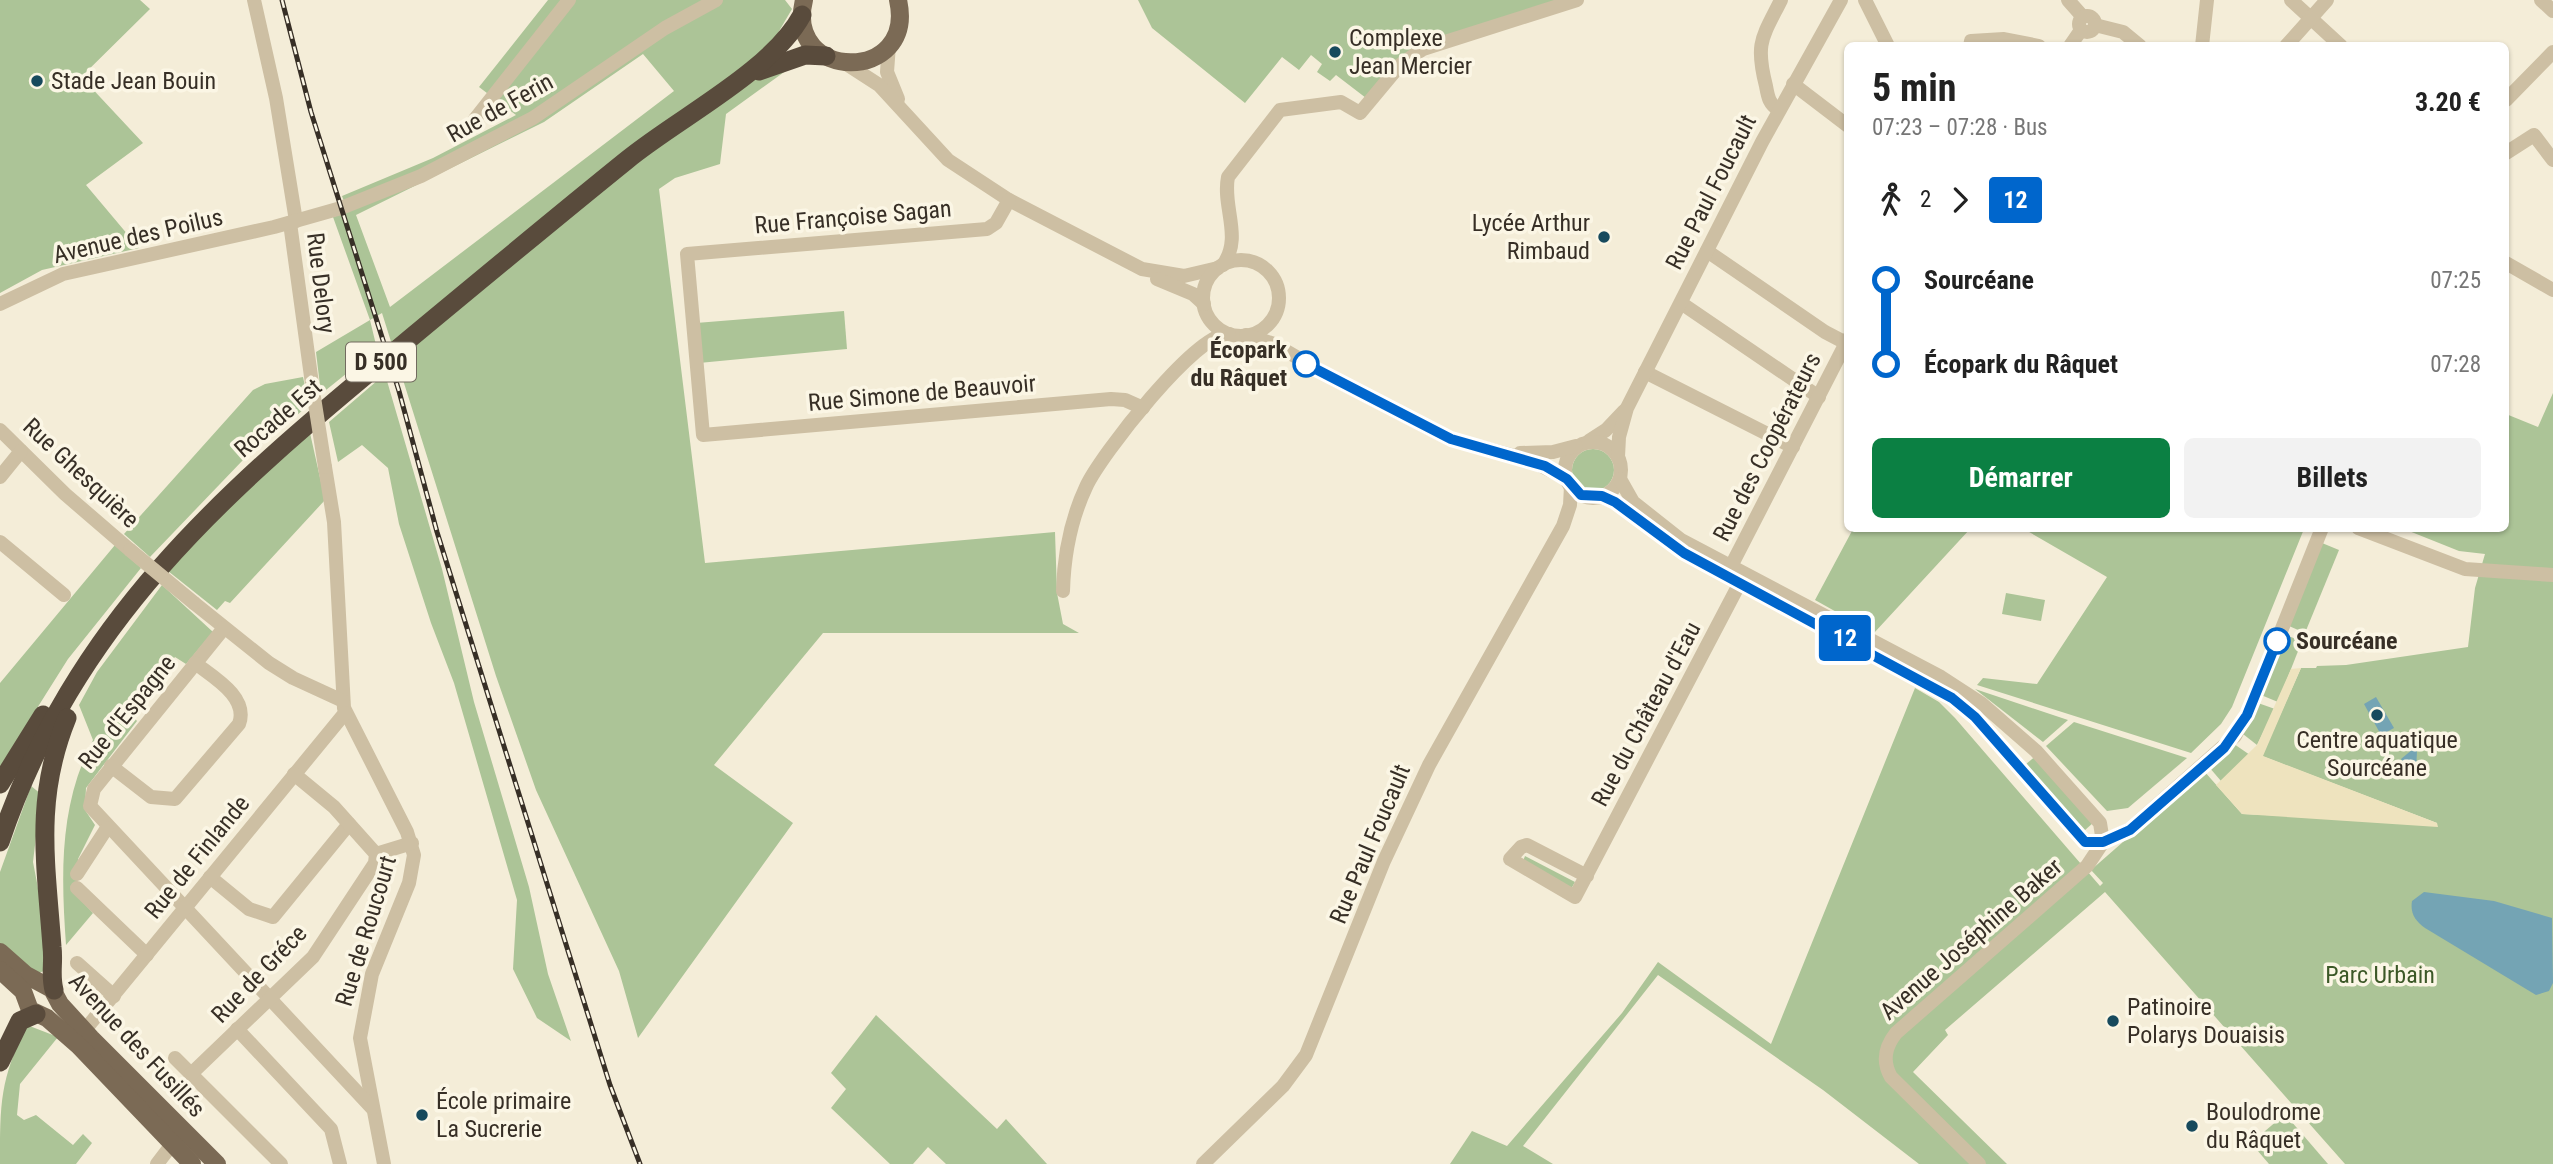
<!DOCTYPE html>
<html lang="fr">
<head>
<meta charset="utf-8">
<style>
  body { margin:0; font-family:"Roboto Condensed",sans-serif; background:#f2f2f2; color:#222; height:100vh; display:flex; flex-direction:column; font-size:26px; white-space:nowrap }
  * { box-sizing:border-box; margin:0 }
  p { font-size:23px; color:#767676 }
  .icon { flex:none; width:38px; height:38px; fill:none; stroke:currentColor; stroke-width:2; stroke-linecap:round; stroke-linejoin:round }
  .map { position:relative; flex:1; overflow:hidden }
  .drawer { position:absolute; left:1844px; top:42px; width:665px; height:490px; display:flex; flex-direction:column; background:#fff; border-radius:10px; box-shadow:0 2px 5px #0004 }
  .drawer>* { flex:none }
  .badge { padding:0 14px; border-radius:5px; font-size:24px; line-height:46px }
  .map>.badge { position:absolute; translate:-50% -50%; box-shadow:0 0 0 4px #fff }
  .legs { display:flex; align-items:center; gap:10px; height:77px; padding:0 28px; font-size:23px }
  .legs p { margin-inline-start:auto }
  .summary { display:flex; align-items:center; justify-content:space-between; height:119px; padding:0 28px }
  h1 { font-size:38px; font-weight:700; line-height:52px }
  .button { display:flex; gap:14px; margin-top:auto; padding:14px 28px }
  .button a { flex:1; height:80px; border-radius:10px; background:#0b8043; color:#fff; font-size:28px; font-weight:700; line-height:80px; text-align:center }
  .button a+a { background:#f2f2f2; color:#222 }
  ul { padding:0 28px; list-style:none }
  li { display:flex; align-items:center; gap:24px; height:84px; font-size:26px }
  li i { display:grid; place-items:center; width:10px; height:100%; margin:0 9px; background:currentColor }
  li i::after { content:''; width:18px; height:18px; margin:-9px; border:5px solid; border-radius:50%; background:#fff }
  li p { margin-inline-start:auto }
  li:first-child i { background:linear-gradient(#0000 50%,currentColor 0) }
  li:last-child i { background:linear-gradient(currentColor 50%,#0000 0) }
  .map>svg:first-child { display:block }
</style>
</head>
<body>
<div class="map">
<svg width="2553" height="1164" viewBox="0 0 2553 1164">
  <rect width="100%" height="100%" fill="#f4edd8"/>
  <g fill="#acc497" fill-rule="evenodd">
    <polygon points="0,0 140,0 150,9 71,87 86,82 143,143 86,185 139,248 42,270 0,293"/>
    <path d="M548,0H785L792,9L775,38L787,70L726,114L720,164L675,178L659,189L705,563L1055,532L1057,593L1063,624L1079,633H823L714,765L793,823L638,1038L619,971L536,790L496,676L382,313L370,320L377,349L321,394L316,352L370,320L333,217L348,212L342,196L433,158L516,115L479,87ZM643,54L674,91L390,307L356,215L544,122Z"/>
    <polygon points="1138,0 1562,0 1435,39 1366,98 1336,75 1330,81 1317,72 1322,64 1311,55 1299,70 1282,57 1245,103 1152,28"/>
    <polygon points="844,311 847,349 699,363 696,323"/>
    <polygon points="385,374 442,569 474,702 529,887 548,974 571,1041 537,1018 513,969 517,900 454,683 431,623 399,524 388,468 362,445 338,462 329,422"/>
    <polygon points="303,377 309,405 243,460 150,557 124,534 253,390 265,384"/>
    <polygon points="2553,393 2553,1164 2345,1164 2105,892 1945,1030 1948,1035 1913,1072 2007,1164 1919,1164 1823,1090 1658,975 1523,1146 1553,1164 1450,1164 1472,1131 1507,1146 1622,1013 1658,962 1771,1044 1915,688 1939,702 1955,718 2100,886 2103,883 2091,870 2204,771 2242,814 2437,823 2262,756 2301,668 2316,668 2317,666 2346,665 2468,647 2475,588 2485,554 2459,551 2404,529 2506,528 2506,414 2538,427"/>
    <polygon points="310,433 325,500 230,603 225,601 217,610 168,571 231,505"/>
    <circle cx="1593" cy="470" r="21"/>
    <polygon points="1853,529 1853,528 1970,529 1874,633 1815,600"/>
    <polygon points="2024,529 2304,529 2232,707 2221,724 2191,753 1977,685 1983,678 2037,684 2107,577"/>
    <polygon points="2322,543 2339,550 2305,633 2289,626"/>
    <polygon points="115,545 141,568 68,659 0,767 0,683"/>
    <path d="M162,585L213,632L186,664L175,657L130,713L137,721L86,788L85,810L95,825L78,859L77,896L93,913L66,945C61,874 59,805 93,740L79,705L97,672Z"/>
    <polygon points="2006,593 2045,600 2041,621 2002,614"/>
    <polygon points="2288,636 2302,641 2278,702 2261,695"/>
    <polygon points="1975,689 2068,720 2043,742"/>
    <polygon points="2258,703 2275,709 2257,745 2243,734"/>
    <polygon points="2074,722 2187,758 2128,808 2107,811 2046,746"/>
    <polygon points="2234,744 2250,755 2221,781 2209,767"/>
    <polygon points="2036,756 2094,822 2084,831 2026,764"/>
    <polygon points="31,786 41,794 33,862 42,909 44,971 36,974 0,944 0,872"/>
    <polygon points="1525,856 1575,882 1570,891 1521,866"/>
    <polygon points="876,1015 997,1129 1006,1119 1047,1164 946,1164 928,1147 913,1164 890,1164 831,1108 846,1089 831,1073"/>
    <path d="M27,1025L58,1037L20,1084L17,1115L24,1120L36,1115L73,1145L83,1134L92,1143L76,1164H0C0,1103 0,1079 27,1025Z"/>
    <polygon points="2285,1114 2328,1164 2269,1164 2251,1143"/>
  </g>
  <polygon fill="#eee3be" points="2301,668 2263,756 2437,823 2438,827 2242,814 2216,785 2257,745 2291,669"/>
  <g fill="#74a4b4">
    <polygon points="2376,697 2394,728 2381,735 2364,704"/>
    <polygon points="2413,749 2417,750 2416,773 2413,775 2401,759"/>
    <path d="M2424,892L2494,901L2552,918L2553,983L2549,991L2536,995L2425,928C2415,921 2410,913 2412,901Z"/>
  </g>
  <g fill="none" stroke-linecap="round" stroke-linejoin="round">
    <g stroke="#cdbfa3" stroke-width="14">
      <polyline points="254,0 276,98 296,221"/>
      <polyline points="1865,0 1888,46"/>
      <polyline points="2068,0 2083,17"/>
      <polyline points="2291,0 2341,46"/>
      <polyline points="2541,0 2553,11"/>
      <circle cx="2087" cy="24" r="8"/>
      <polyline points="2095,25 2123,32 2140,46"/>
      <polyline points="889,45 887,72 898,99"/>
      <polyline points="1970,46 1971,41 2004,39 2039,46"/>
      <polyline points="2070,46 2081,30"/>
      <polyline points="2202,46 2207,0"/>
      <polyline points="2286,46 2327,0"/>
      <polyline points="845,63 879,85 948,160 1009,200 1142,269 1184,276 1218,268"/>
      <polyline points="1793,84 1848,126"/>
      <polyline points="2506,100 2553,52"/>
      <path d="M1779,110C1769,104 1768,97 1766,86C1755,43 1762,38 1781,0"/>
      <polyline points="475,119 569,0"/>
      <polyline points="2506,153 2534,135 2553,160"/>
      <polyline points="1009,200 996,223 987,229 687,254 703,435 1111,399 1125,400 1143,408"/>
      <polyline points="290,223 313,391"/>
      <polyline points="1707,251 1825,332 1846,343"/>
      <circle cx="1241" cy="298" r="38"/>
      <polyline points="2506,263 2553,290"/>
      <path d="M1223,265C1243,237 1222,207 1228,177L1280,110L1341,102L1360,113L1400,65L1423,49L1577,0"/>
      <polyline points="1157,279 1193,294 1204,304"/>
      <polyline points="1681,303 1819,397"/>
      <polyline points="0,304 63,274 274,227 341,208 421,176 533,118 665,28 716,0"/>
      <polyline points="1246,335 1274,344 1336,380 1450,439 1530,460 1567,479"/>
      <polyline points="1645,372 1793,447"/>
      <polyline points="0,430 65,494 130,550"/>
      <polyline points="1589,441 1606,430 1624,411"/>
      <circle cx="1593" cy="470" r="28"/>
      <polyline points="1520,453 1553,452 1576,446"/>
      <polyline points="1618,457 1619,437 1627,408 1762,142 1841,0"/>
      <polyline points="325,467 334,522 344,708 407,832 414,855 409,883 372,974 360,1038 384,1164"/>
      <polyline points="0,477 21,451"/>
      <polyline points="1620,479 1633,502 1681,540 1941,677 1981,703 2036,751 2100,823 2103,842"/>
      <polyline points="1602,497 1619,504 1684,553 1952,698 1975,717 2085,842 2103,842 2130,829 2235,736 2252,704 2322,528"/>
      <polyline points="2358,528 2465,569 2553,575"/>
      <polyline points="0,542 64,595"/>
      <polyline points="1727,574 1848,339"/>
      <path d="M1063,591C1064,555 1071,519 1086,487C1100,456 1198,330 1229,334"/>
      <polyline points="194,603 269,663 293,678 343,701"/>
      <polyline points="224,628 94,789 90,806 372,1108"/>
      <path d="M111,766L151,797L175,799L239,724C249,697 213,677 195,663"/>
      <polyline points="376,854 412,843"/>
      <polyline points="77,874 107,828"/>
      <path d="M1587,876L1527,845L1521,847L1510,859L1575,897C1632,790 1687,682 1744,575"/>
      <polyline points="210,877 249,909 273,917 349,824"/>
      <polyline points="77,888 147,955"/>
      <polyline points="77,963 114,996"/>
      <polyline points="237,1029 331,1129 340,1164"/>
      <polyline points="84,1031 345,713"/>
      <polyline points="175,1058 281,1164"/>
      <polyline points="191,1074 313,957 375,863 376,854 334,807 294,774"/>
      <polyline points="157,1164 173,1143"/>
      <polyline points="1203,1164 1283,1086 1306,1055 1384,861 1429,765 1563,526 1570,505 1571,486"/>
      <path d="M1979,1164L1891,1077C1882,1061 1885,1047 1896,1033L2087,866L2103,842"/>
    </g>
    <g stroke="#7b6a55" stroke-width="18">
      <path d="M804,0C784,82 917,84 898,0"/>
      <polyline points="0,952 26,975 52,989 60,1004 91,1038 217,1164"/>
      <polyline points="0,970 23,991 30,1010 47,1018 79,1046 192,1164"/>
    </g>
    <g stroke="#594b3c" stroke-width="19">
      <polyline points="759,71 805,55 826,56"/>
      <polyline points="0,784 43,715"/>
      <path d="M0,842C74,622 223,493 395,351C472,287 549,223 627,160C678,118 771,72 802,15"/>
      <path d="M54,990C50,975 54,962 52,947C46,863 34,799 67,718"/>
      <polyline points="0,1062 20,1021 36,1014"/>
    </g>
    <g stroke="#372f26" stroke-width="5">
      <polyline id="rail" points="282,0 311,112 399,391 437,532 610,1085 640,1164"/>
    </g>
    <use href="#rail" stroke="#fbf6e5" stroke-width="2.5" stroke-dasharray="8" stroke-linecap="butt"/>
    <g stroke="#cdbfa3" stroke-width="14">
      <polyline points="313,391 325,467"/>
      <polyline points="130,550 194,603"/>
    </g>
  </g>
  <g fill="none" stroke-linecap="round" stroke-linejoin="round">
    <g stroke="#fff" stroke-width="16">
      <polyline id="line-1" points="1306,364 1451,439 1545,466 1567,479 1581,495 1602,496 1615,502 1684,553 1952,698 1975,717 2085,842 2103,842 2130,830 2224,748 2247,715 2277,641"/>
    </g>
    <use href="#line-1" stroke="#06c" stroke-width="10"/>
  </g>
  <g fill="#174a5d" stroke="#fbf6e5" stroke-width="2.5">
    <circle cx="1335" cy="52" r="7"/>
    <circle cx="37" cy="81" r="7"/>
    <circle cx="1604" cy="237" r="7"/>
    <circle cx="2377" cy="715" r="7"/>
    <circle cx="2113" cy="1021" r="7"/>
    <circle cx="422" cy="1115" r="7"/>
    <circle cx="2192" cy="1126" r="7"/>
  </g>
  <g fill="#fff" stroke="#06c" stroke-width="3.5">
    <circle cx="1306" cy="364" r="12"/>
    <circle cx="2277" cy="641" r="12"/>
  </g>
  <g text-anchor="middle" stroke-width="7" stroke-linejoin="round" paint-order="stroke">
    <rect fill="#fbf6e5" stroke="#726b5f" stroke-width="2" x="346" y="342.5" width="70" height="39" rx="5"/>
    <g font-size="23" font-weight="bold" fill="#372f26">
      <text x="381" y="370">D 500</text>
    </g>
    <g font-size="24" fill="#372f26" stroke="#fbf6e5" text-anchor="start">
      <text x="1349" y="46">Complexe<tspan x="1349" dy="28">Jean Mercier</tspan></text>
      <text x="51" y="89">Stade Jean Bouin</text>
      <text x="1590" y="231" text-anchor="end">Lycée Arthur<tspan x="1590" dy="28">Rimbaud</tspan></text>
      <text x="2377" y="748" text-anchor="middle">Centre aquatique<tspan x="2377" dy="28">Sourcéane</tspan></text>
      <text x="2127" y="1015">Patinoire<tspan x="2127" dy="28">Polarys Douaisis</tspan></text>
      <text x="436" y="1109">École primaire<tspan x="436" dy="28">La Sucrerie</tspan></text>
      <text x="2206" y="1120">Boulodrome<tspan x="2206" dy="28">du Râquet</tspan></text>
    </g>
    <g font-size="24" fill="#372f26" stroke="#fbf6e5">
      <text transform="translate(500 108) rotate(-29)" y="8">Rue de Ferin</text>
      <text transform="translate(1711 192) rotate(-63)" y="8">Rue Paul Foucault</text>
      <text transform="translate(853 217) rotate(-5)" y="8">Rue Françoise Sagan</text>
      <text transform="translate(138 236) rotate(-13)" y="8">Avenue des Poilus</text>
      <text transform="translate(321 283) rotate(83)" y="8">Rue Delory</text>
      <text transform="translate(922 393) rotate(-5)" y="8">Rue Simone de Beauvoir</text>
      <text transform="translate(278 418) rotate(-41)" y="8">Rocade Est</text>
      <text transform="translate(1767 447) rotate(-63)" y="8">Rue des Coopérateurs</text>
      <text transform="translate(81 473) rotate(43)" y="8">Rue Ghesquière</text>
      <text transform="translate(127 712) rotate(-51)" y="8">Rue d'Espagne</text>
      <text transform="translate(1646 714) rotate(-62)" y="8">Rue du Château d'Eau</text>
      <text transform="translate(1370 844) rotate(-67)" y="8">Rue Paul Foucault</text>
      <text transform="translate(197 857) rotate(-51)" y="8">Rue de Finlande</text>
      <text transform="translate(366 931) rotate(-73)" y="8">Rue de Roucourt</text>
      <text transform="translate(1971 939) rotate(-41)" y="8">Avenue Joséphine Baker</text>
      <text transform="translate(259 974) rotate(-46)" y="8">Rue de Gréce</text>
      <text transform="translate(137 1045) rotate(47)" y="8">Avenue des Fusillés</text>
    </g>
    <g font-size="24" font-weight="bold" fill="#372f26" stroke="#fbf6e5" text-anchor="end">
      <text x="1287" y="358">Écopark<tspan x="1287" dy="28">du Râquet</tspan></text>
      <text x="2296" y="649" text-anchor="start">Sourcéane</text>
    </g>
    <g font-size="24" fill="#3c5827" stroke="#fbf6e5">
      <text x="2380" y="983">Parc Urbain</text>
    </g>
  </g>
</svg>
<b class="badge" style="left:1845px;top:638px;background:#06c;color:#fff">12</b>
<section class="drawer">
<div class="summary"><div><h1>5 min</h1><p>07:23 – 07:28 · Bus</p></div><b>3.20 €</b></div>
<div class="legs"><svg class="icon" aria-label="walk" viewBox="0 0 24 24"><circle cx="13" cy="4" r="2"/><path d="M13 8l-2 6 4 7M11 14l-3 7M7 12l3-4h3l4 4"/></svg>2<svg class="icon" aria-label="forward" viewBox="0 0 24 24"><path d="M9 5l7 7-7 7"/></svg><b class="badge" style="background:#06c;color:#fff">12</b></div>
<ul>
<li><i style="color:#06c"></i><b>Sourcéane</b><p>07:25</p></li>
<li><i style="color:#06c"></i><b>Écopark du Râquet</b><p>07:28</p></li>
</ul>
<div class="button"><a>Démarrer</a><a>Billets</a></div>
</section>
</div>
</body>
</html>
